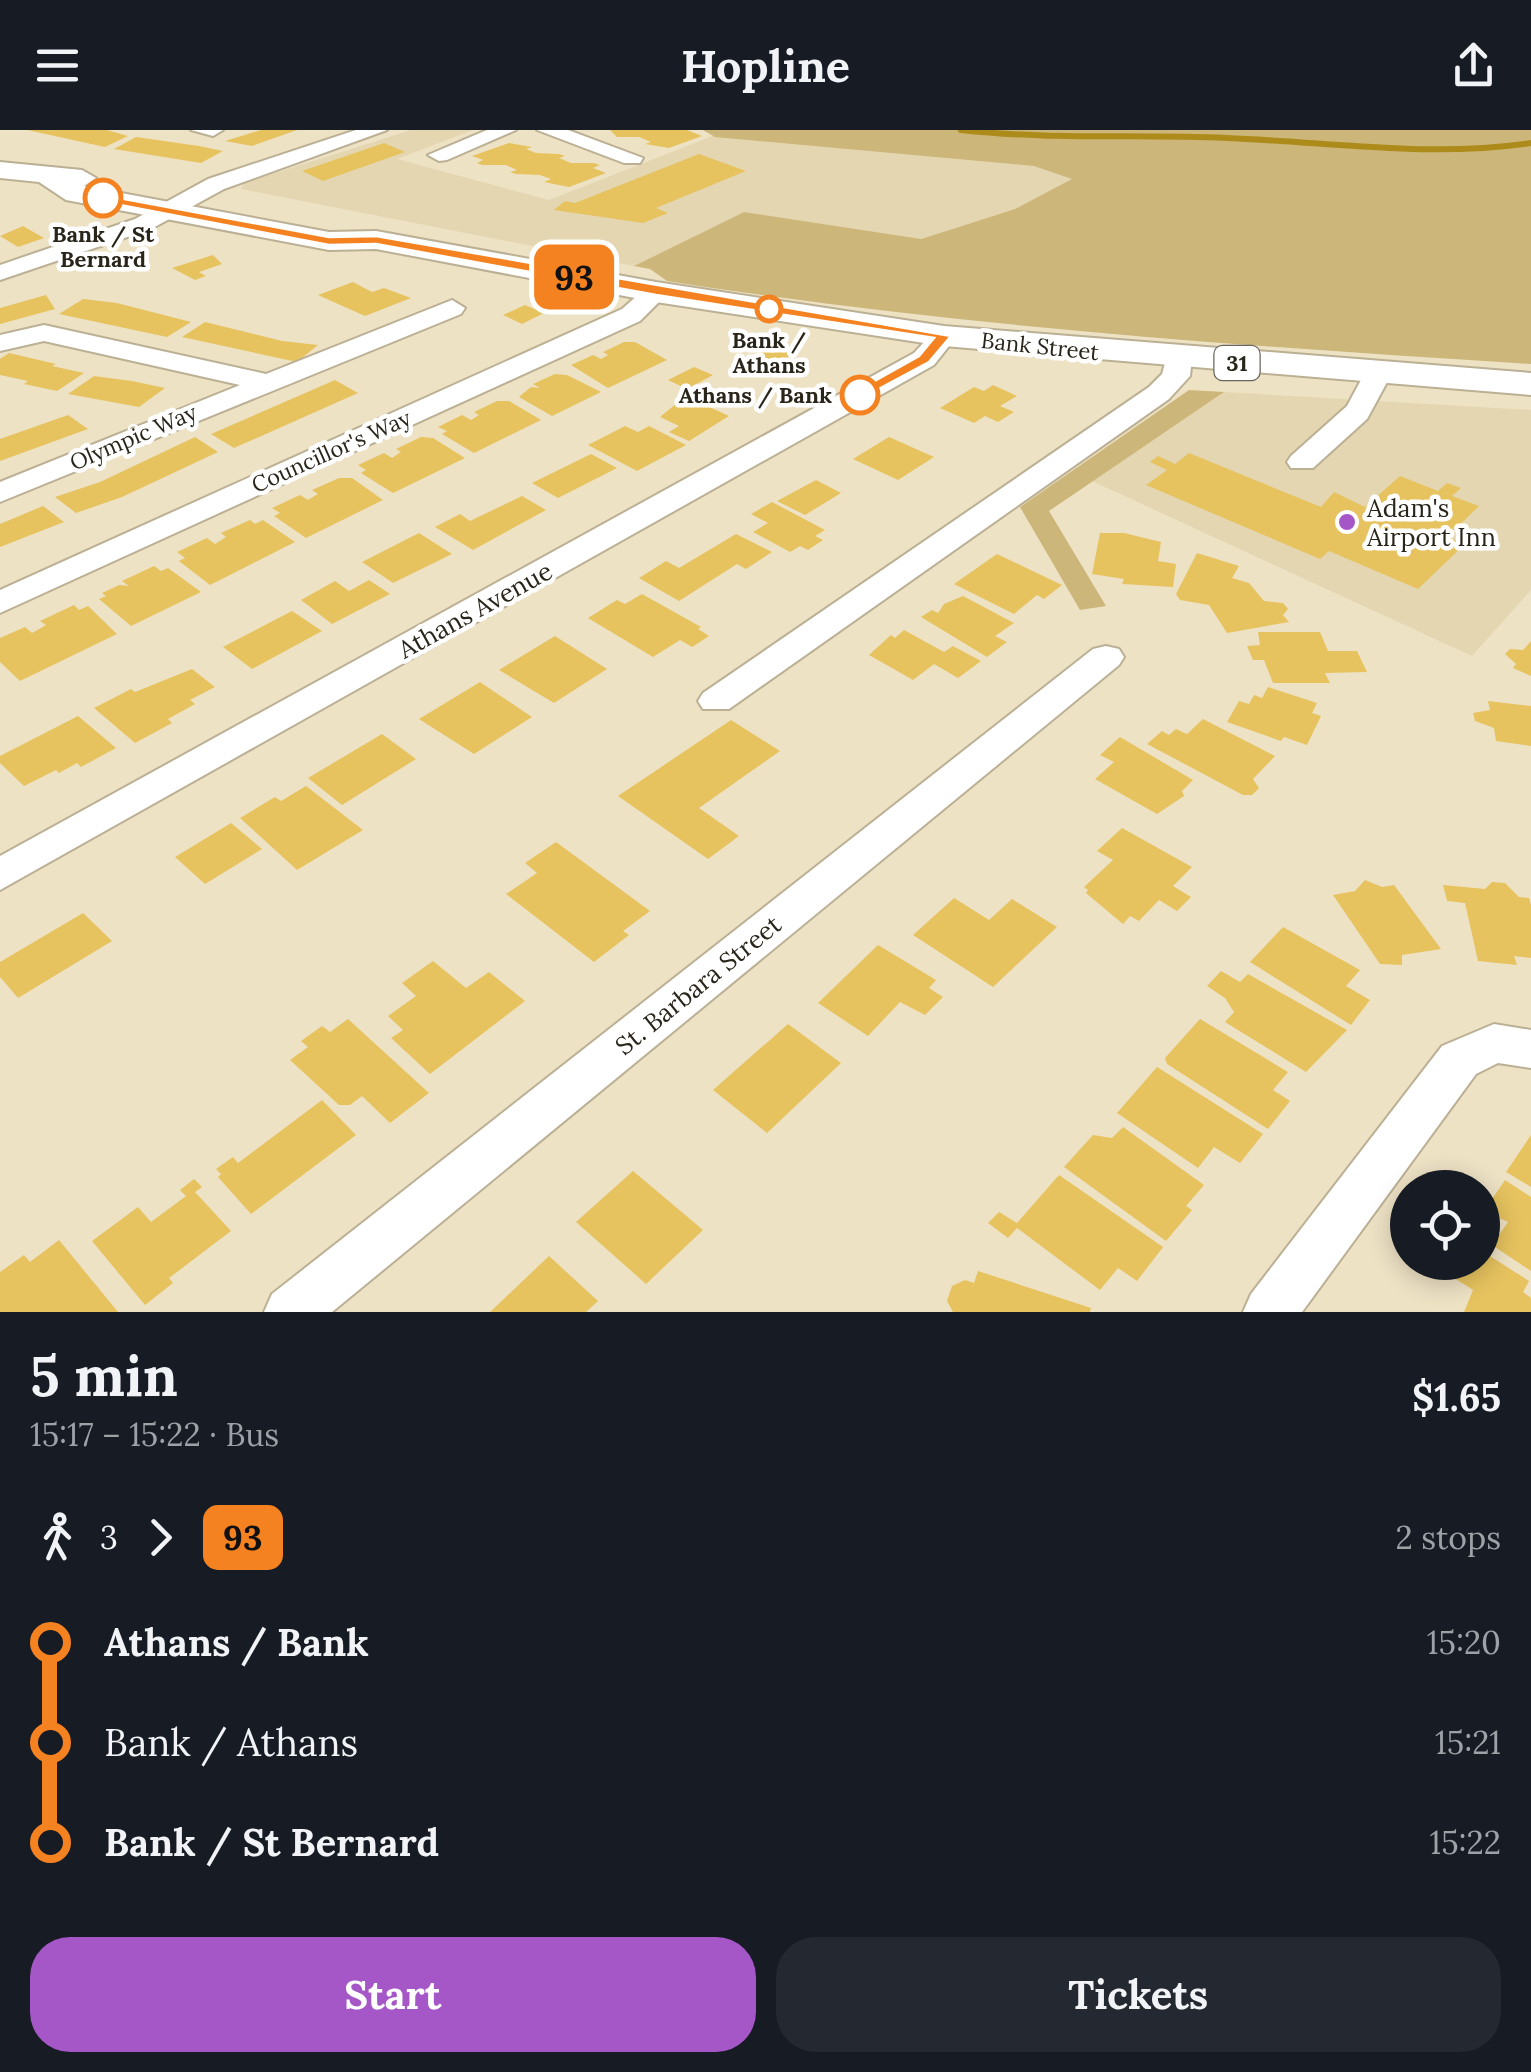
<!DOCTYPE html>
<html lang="en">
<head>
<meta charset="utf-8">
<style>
  body { margin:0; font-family:Lora,serif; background:#242831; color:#f1f3f6; height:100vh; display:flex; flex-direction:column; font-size:38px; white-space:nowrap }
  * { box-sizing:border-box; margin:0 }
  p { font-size:32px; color:#9ea1a6 }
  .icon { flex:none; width:55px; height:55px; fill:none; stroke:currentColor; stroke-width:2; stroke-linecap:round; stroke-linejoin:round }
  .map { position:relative; height:1182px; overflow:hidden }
  .side { display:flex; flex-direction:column; background:#171b24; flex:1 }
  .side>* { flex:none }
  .badge { padding:0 20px; border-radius:15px; font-size:35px; line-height:65px }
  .buttons { position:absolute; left:1390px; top:1040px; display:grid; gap:20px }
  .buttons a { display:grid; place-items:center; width:110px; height:110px; border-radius:50%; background:#171b24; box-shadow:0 5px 25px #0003; font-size:50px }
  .map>.badge { position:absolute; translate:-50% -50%; box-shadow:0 0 0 5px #fff }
  .legs { display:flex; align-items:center; gap:15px; height:110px; padding:0 30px; font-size:32px }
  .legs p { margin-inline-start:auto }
  .summary { display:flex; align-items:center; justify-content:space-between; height:170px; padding:0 30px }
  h1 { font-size:55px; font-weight:700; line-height:75px }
  .button { display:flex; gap:20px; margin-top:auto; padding:20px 30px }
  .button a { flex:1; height:115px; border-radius:40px; background:#a557c8; color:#fff; font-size:40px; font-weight:700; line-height:115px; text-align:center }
  .button a+a { background:#242831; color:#f1f3f6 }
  ul { padding:0 30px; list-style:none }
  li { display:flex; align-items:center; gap:35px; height:100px; font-size:38px }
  li i { display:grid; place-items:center; width:15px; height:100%; margin:0 12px; background:currentColor }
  li i::after { content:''; width:25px; height:25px; margin:-12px; border:8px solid; border-radius:50%; background:#171b24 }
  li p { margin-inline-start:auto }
  li:first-child i { background:linear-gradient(#0000 50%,currentColor 0) }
  li:last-child i { background:linear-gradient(currentColor 50%,#0000 0) }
  header { display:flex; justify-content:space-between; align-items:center; height:130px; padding:0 30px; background:#171b24; font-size:45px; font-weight:700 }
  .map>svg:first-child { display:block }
</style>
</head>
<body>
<header><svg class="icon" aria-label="menu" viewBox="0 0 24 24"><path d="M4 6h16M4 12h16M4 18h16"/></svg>Hopline<svg class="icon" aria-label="share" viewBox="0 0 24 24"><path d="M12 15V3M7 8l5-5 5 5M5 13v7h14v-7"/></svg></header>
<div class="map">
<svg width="1531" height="1182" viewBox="0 0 1531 1182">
  <rect width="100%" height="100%" fill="#eee2c5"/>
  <g fill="#e4d6b1">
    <polygon points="411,0 473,0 397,29 549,70 728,0 1123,24 1015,79 914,111 744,82 634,136 241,59 244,53"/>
    <polygon points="1224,262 1531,280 1531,460 1472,526 1092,351"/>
  </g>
  <g fill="#cdb67a">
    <path d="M703,0H1531V234C1242,216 953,196 667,151L650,139L634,136L744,82L921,109L1015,79L1072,49L1034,36L715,7Z"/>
    <polygon points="1189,260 1224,262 1049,381 1106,476 1080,480 1020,377"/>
  </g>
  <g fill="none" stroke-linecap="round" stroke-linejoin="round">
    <path stroke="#ad8b1b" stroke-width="6" d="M961,0C1050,10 1138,4 1227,8C1330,12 1429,28 1531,13"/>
  </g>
  <g fill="#e6c35f">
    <polygon points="27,0 107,0 128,6 105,17"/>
    <polygon points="261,0 297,0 252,16 225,11"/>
    <polygon points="610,0 687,0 702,6 669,18 645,14 651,12 639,7 617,7"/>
    <polygon points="136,7 199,16 223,21 201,33 114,19"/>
    <polygon points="384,13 405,22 323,51 302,41"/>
    <polygon points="509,13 532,17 526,19 536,23 559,24 565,26 559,28 571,33 594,33 600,35 593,38 606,43 569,57 544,52 551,49 540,45 516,44 510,42 517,40 506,35 482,35 477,33 483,30 472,26"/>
    <polygon points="699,24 746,41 656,78 668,83 643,93 554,80 565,71 575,73"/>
    <polygon points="23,96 44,108 18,117 0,106"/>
    <polygon points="119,122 135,131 111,139 85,134"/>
    <polygon points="213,125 222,134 199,142 206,146 195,150 172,138"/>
    <polygon points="353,152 372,162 384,158 411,168 365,186 318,165"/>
    <polygon points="46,165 55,179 0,194 0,178"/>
    <polygon points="83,169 117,173 191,192 167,207 59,184"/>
    <polygon points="525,175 544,183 522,194 503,185"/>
    <polygon points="205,192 282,211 318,215 297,232 182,207"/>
    <polygon points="624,212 635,212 667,230 608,258 571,235 593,225 601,229 608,225 603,222"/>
    <polygon points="779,214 797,222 761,244 741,230"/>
    <polygon points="9,223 56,234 52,236 84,243 57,261 24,254 28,251 0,245 0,229"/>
    <polygon points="694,237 713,245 687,259 668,250"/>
    <polygon points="555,244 567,245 601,262 552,286 519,267 531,257 540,258 533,254"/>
    <polygon points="94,246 132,251 165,258 139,277 68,264"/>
    <polygon points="335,250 358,263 234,318 211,304"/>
    <polygon points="993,255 1017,266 1000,276 1014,282 998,292 985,286 974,293 940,278 974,257 984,261"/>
    <polygon points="694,270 729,286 689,311 669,302 679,296 660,287 677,273"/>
    <polygon points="497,271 509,271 541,290 474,323 442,304 447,301 438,297 462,285 471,290 479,285 474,282"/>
    <polygon points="68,285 88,299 0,331 0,309"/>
    <polygon points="625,296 638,302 649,296 686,315 637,341 588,315"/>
    <polygon points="195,307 218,322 122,367 76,383 55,367 100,352"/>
    <polygon points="421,307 433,308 465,328 393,363 361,343 366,340 358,335 384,323 392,328 401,322 396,319"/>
    <polygon points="889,307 934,327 898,350 853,329"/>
    <polygon points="1189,323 1321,377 1334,362 1365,377 1400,346 1438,361 1447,353 1461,358 1452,366 1479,376 1447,407 1465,414 1418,459 1329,421 1320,429 1146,355 1167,340 1150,332 1158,326 1175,334"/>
    <polygon points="591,324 617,338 558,368 532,353"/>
    <polygon points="339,348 352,348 383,370 306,408 274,386 280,383 272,378 300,365 308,370 318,364 312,360"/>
    <polygon points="816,350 841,363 805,385 777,371"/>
    <polygon points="522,366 546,380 473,420 435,397 460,384 470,391"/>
    <polygon points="772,372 825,400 815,406 823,410 808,420 800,416 790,422 753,402 768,393 751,384"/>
    <polygon points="43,376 64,392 0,417 0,394"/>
    <polygon points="250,390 255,394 263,390 295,412 210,455 179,431 185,428 177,422 207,408 215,414 226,407 221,403"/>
    <polygon points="419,403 452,424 393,453 362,432"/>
    <polygon points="1100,403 1124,403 1161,412 1158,431 1176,434 1173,457 1122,454 1124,449 1092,444"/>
    <polygon points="736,404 772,422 746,439 737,434 679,471 639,448 666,431 679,438"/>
    <polygon points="1197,423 1239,436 1232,448 1249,453 1264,471 1283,473 1288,479 1283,485 1289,492 1227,503 1209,475 1180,470 1176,464"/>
    <polygon points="997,424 1062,455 1044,469 1037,465 1014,484 954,454"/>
    <polygon points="154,436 161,441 168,438 201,462 131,496 99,469 106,466 102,463 119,455 129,456 122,451"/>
    <polygon points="369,450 390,464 332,494 301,470 335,451 349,461"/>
    <polygon points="642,464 701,497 698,499 709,506 692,517 680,510 653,527 588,488 617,470 625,474"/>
    <polygon points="963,466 1014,493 995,506 1007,512 987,527 921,487 932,480 938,483 944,474"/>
    <polygon points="74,475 79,480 88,476 117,504 20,551 0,532 0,508 25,497 32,503 46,495 40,491"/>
    <polygon points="292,481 322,501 252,539 223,517"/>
    <polygon points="904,500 944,522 953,516 981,531 958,548 934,534 913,550 869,525 891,505 895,508"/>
    <polygon points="1258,502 1320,502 1328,521 1357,521 1367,542 1325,543 1330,553 1273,553 1264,530 1253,530 1247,516 1260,515"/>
    <polygon points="555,506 607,539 554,573 499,540"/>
    <polygon points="1531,511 1531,546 1513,538 1516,534 1505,524 1510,519 1523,520"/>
    <polygon points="192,539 215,557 190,570 195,574 168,589 172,593 135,613 94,578 131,559 135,562"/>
    <polygon points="480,552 532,587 474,624 419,589"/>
    <polygon points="1268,557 1317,573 1312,583 1321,586 1307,615 1284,607 1281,611 1227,592 1239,571 1249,574 1254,565 1262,568"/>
    <polygon points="1488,571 1531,576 1531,616 1496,611 1494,598 1475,591 1473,583 1490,580"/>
    <polygon points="78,586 116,618 81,637 77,633 59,643 56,640 24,656 0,633 0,626"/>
    <polygon points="1203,589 1275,626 1253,649 1259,658 1252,665 1243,665 1147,614 1162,601 1169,605 1176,599 1187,604"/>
    <polygon points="731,590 780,621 699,678 739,706 708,729 618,666"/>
    <polygon points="382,604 416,629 342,675 308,648"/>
    <polygon points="1120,607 1193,650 1182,661 1184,666 1157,684 1095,649 1114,632 1100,625"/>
    <polygon points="306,656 363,700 297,740 240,688 275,667 281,671"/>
    <polygon points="231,693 262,719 205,754 175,727"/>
    <polygon points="1122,698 1192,737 1173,756 1191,767 1177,781 1159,770 1139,791 1130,786 1123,794 1086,763 1088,760 1084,757 1113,730 1097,721"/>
    <polygon points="556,712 650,781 623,801 629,805 594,832 506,764 537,743 525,733"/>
    <polygon points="1365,750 1382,757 1394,755 1441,819 1402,825 1402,835 1380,834 1333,765 1355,761"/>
    <polygon points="1492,752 1505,753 1519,767 1529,768 1531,775 1531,828 1514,826 1517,835 1478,831 1465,773 1447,771 1443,755 1485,759"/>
    <polygon points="954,768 989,790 1012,769 1057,797 993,857 913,805"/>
    <polygon points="83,783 112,811 18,868 0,847 0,832"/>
    <polygon points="1283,797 1360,840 1346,856 1370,870 1351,895 1250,832"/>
    <polygon points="878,815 936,850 929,858 943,867 925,885 900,872 868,906 818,873"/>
    <polygon points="433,831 466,858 489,842 525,871 430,944 391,908 403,900 388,886 416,866 402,853"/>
    <polygon points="1221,841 1240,852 1248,844 1347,900 1306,942 1225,892 1234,882 1225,868 1207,856"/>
    <polygon points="348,889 429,963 390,993 362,966 350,975 339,975 290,930 308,917 301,911 322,896 330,902"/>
    <polygon points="1200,889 1288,942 1273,960 1290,971 1268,999 1167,934 1165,928"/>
    <polygon points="788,894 841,933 767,1003 713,960"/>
    <polygon points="1157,937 1263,1004 1240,1033 1214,1017 1198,1038 1117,983"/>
    <polygon points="322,970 356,1005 251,1084 218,1047 221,1044 216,1039 233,1027 238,1033"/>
    <polygon points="1123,997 1204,1055 1186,1076 1192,1080 1166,1111 1064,1037 1093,1005 1112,1008"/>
    <polygon points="1531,1005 1531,1057 1506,1042"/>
    <polygon points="633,1041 703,1100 646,1154 576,1092"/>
    <polygon points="1059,1045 1163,1117 1137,1151 1118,1138 1100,1160 1017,1098 1008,1108 988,1093 999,1082 1017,1093"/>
    <polygon points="194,1049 202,1057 195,1062 231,1101 169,1148 173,1153 145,1175 92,1111 138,1077 151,1092 186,1066 180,1060"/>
    <polygon points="1505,1050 1531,1067 1531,1141 1492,1115 1508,1092 1484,1081"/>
    <polygon points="59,1110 118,1182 0,1182 0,1142 24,1125 30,1132"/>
    <polygon points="1482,1121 1529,1151 1523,1162 1531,1168 1531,1182 1464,1182 1473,1160 1445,1142 1451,1132 1482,1132"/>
    <polygon points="549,1126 598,1171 586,1182 490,1182"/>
    <polygon points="978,1141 1091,1178 1090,1182 953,1182 947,1171 952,1156 965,1150 974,1153"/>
  </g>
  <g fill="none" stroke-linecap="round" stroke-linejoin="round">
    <g stroke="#bbb094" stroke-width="4">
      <g id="minor">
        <polygon points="191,0 223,0 213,6"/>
        <polygon points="356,0 387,0 224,59 151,99 0,150 0,135 135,89 208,49"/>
        <polygon points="487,0 516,0 447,30 439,31 428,25"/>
        <polygon points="537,0 568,0 643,28 640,33 624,33"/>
        <polygon points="656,154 669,162 640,191 0,483 0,460 622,179 647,157"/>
        <polygon points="452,170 465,178 461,184 0,372 0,352 240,255 44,211 0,221 0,205 44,195 266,244"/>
        <polygon points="944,198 957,206 934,235 0,760 0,726 914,223 935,200"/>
        <polygon points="1178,220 1192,228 1190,246 1169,269 729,579 703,579 698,571 703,563 1149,257 1162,244 1168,222"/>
        <polygon points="1378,235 1392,243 1367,289 1313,338 1291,338 1287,332 1291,326 1347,276 1368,237"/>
        <polygon points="1106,516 1119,519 1124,527 1119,535 332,1182 264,1182 272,1164 1093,519"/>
        <polygon points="1494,894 1531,900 1531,938 1498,933 1476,944 1302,1182 1243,1182 1251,1164 1442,916"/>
      </g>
    </g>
    <g stroke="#bbb094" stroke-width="4">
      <polygon id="major" points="0,32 82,40 96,48 84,56 329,102 376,101 656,152 944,196 1531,243 1531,265 944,216 656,172 376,119 329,120 66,70 39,52 0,48"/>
    </g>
    <use href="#minor" fill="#fff" fill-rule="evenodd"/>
    <use href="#major" fill="#fff" fill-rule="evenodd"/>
  </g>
  <polygon fill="#f58220" stroke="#fff" stroke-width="2.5" points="103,65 329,107 376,106 951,206 929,232 860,269 855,268 855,262 919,226 934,208 656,165 376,114 329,115 99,71"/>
  <g fill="#fff" stroke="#f58220" stroke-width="5">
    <circle cx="103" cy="68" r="18"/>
    <circle cx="769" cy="179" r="12"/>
    <circle cx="860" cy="265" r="18"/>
  </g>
  <circle fill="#a557c8" stroke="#fff" stroke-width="4" cx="1347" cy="392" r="10"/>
  <g text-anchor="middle" stroke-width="9" stroke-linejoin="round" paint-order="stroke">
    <g font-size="22" font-weight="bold" fill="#29251a" stroke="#fff">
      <text x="103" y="112">Bank / St<tspan x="103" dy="25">Bernard</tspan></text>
      <text x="769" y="218">Bank /<tspan x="769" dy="25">Athans</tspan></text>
      <text x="832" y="273" text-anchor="end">Athans / Bank</text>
    </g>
    <g font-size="22" fill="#29251a" stroke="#fff">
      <text transform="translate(1040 216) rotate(6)" y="8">Bank Street</text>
      <text transform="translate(133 307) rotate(-23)" y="8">Olympic Way</text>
      <text transform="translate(331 321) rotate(-24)" y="8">Councillor's Way</text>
    </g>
    <rect fill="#fff" stroke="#69665f" stroke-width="2.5" x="1214.5" y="216" width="45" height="34" rx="8"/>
    <g font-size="22" font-weight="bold" fill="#29251a">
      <text x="1237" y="241">31</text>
    </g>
    <g font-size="25" fill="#29251a" stroke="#fff" text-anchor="start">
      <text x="1367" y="387">Adam's<tspan x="1367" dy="29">Airport Inn</tspan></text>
    </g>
    <g font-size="25" fill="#29251a" stroke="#fff">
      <text transform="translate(475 480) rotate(-29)" y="9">Athans Avenue</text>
      <text transform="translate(698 855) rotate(-39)" y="9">St. Barbara Street</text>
    </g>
  </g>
</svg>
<div class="buttons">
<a><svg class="icon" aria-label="locate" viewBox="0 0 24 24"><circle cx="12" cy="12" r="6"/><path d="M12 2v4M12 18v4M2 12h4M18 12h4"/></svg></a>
</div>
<b class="badge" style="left:574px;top:147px;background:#f58220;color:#111">93</b>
</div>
<section class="side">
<div class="summary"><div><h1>5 min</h1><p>15:17 – 15:22 · Bus</p></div><b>$1.65</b></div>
<div class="legs"><svg class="icon" aria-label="walk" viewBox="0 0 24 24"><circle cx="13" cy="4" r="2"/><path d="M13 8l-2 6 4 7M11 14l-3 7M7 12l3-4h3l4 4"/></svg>3<svg class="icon" aria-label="forward" viewBox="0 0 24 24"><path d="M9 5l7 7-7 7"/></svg><b class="badge" style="background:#f58220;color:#111">93</b><p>2 stops</p></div>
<ul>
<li><i style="color:#f58220"></i><b>Athans / Bank</b><p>15:20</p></li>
<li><i style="color:#f58220"></i><span>Bank / Athans</span><p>15:21</p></li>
<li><i style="color:#f58220"></i><b>Bank / St Bernard</b><p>15:22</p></li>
</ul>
<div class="button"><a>Start</a><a>Tickets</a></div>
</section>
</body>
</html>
